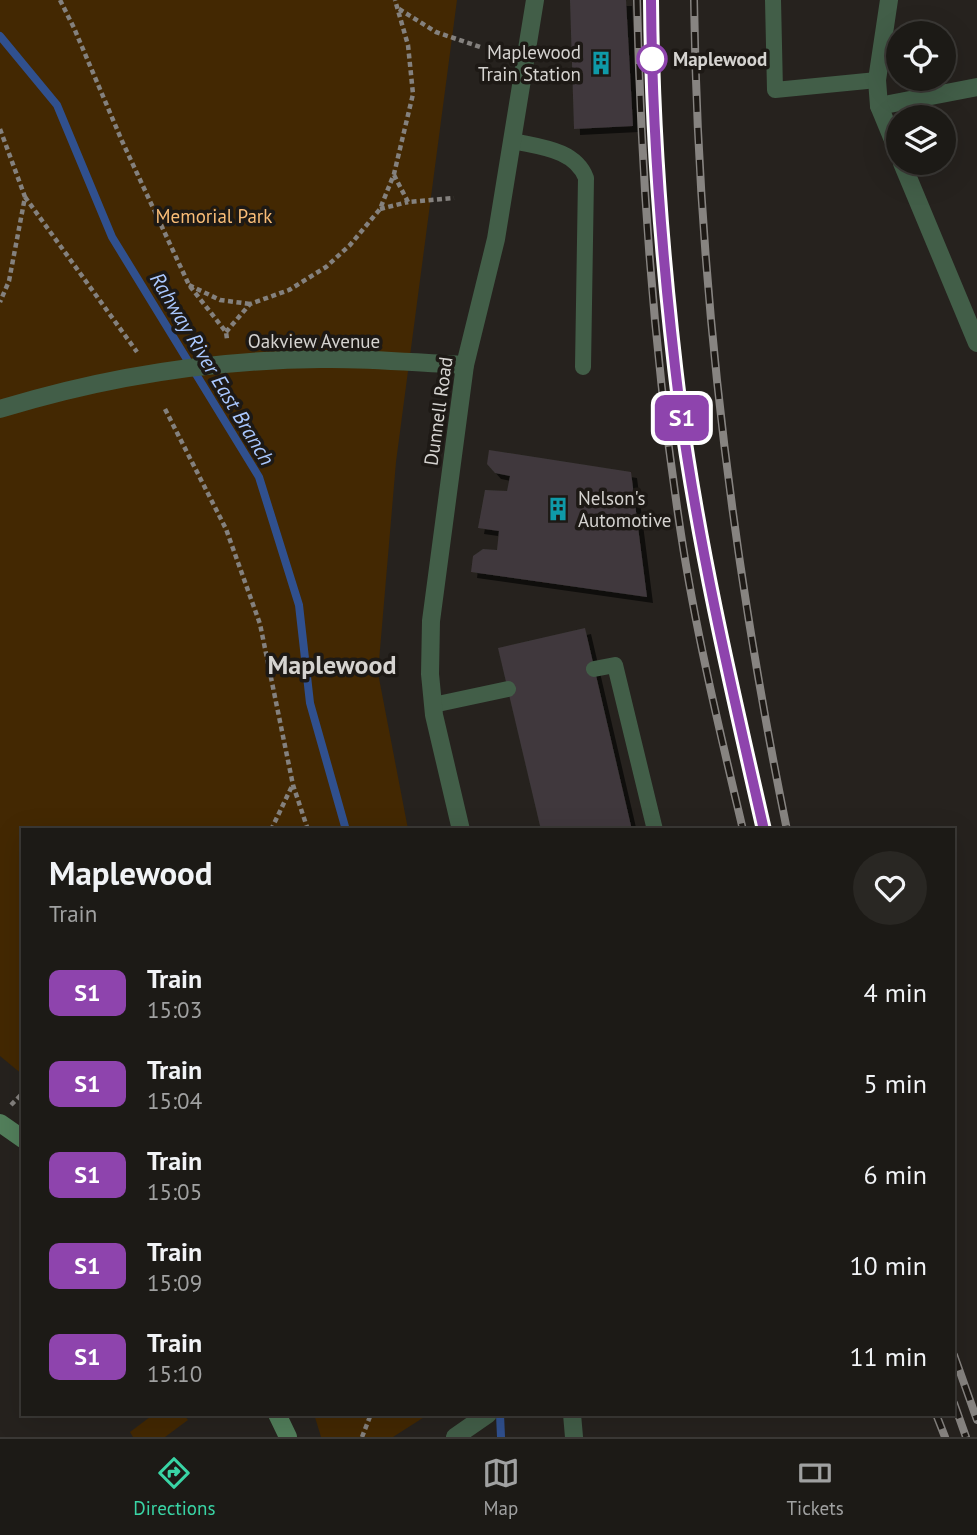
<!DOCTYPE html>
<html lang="en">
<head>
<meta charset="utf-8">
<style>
  body { margin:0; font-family:"PT Sans",sans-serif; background:#292723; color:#f1f3f6; height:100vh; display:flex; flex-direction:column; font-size:26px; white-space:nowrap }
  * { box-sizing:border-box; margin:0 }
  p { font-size:23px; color:#a0a1a1 }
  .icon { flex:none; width:38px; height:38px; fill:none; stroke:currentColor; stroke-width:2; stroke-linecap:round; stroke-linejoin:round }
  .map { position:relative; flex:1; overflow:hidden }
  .side { position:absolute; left:21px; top:828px; width:934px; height:588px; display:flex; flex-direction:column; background:#1c1a16; border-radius:0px; box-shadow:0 7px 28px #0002,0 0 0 2px #3a3835 }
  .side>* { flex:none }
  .badge { padding:0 14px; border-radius:10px; font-size:24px; line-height:46px }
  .tools { position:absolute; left:886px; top:21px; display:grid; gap:14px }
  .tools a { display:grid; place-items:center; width:70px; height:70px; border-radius:50%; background:#1c1a16; box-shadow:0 7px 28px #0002,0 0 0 2px #3a3835; font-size:35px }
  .map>.badge { position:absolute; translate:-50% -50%; box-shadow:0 0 0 4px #fff }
  .round { display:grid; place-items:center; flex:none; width:74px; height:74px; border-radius:37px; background:#292723 }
  .overview { display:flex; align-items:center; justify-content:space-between; height:119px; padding:0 28px }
  h1 { font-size:33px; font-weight:700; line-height:52px }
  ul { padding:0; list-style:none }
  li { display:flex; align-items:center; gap:21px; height:91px; padding:0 28px }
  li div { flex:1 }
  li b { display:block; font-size:26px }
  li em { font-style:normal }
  li .badge { min-width:77px; font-weight:700; text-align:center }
  .tab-bar { display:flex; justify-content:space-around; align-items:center; height:98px; border-top:2px solid #3a3835; background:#1c1a16; font-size:19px; color:#a0a1a1 }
  .tab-bar a { display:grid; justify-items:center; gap:4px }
  .tab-bar .current { color:#39d4a5 }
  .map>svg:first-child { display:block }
</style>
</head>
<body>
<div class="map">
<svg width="977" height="1437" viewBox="0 0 977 1437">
  <defs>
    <filter id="shadow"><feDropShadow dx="6" dy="6" stdDeviation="0" flood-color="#0009"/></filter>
  </defs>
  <rect width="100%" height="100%" fill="#26221e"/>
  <g fill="#432802">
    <polygon points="0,0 457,0 396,462 378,673 408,829 23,830 23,1075 0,1056"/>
    <polygon points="154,1414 183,1414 188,1420 165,1437 133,1437 130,1432"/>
    <polygon points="314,1414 429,1414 393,1437 321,1437"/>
  </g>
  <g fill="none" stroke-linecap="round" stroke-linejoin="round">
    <g stroke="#30508e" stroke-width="8">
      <polyline points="0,36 57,105 112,237 259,477 299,605 310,703 346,830"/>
      <polyline points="500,1414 501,1437"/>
    </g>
  </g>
  <g fill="#3f393c" filter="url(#shadow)">
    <polygon points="570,0 626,0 633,126 574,129"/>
    <polygon points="489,450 631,472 647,597 471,572 473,556 483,549 497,550 499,531 478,528 485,490 507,491 510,476 495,473 487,464"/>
    <polygon points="585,628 632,830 541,830 498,648"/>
  </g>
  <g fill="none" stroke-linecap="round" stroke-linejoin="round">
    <g stroke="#84817e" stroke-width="4.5" stroke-dasharray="5 3.5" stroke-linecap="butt">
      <polyline points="60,0 74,28 122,141 189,285 226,332 227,339"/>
      <polyline points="399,9 436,32 483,48"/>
      <polyline points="0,129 25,197 9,281 0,302"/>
      <polyline points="394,175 408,202 454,198"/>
      <polyline points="25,197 137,352"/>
      <polyline points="380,209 408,202"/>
      <polyline points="189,285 220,300 250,304"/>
      <polyline points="226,332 250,304 289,290 326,267 350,245 380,209 394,174 413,94 408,45 395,0"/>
      <polyline points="165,409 226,529 260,624 293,785 308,830"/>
      <polyline points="271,830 292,786"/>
      <polyline points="11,1105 23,1093"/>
      <polyline points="362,1437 371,1414"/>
    </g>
    <g stroke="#425e48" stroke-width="16">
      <polyline points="773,0 775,90 877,80"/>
      <path d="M513,141C539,147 575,149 586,178L583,367"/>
      <polyline points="594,669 615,665 655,830"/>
      <polyline points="433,705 508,689"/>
    </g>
    <g stroke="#425e48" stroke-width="18">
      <polyline points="879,106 977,87"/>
      <path d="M0,409C104,377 211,360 321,359C369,358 417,363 465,365"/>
      <polyline points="461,830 434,715 430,674 431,621 465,365 496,239 535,0"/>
      <polyline points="572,1414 574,1437"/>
      <polyline points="455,1437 488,1414"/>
    </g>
    <g stroke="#425e48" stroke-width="18">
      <polyline points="889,0 877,80 879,106 898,152"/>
      <polyline points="902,163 977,343"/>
    </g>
    <g stroke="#527f5b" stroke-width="18">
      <polyline points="0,1123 23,1139"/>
      <polyline points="277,1414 288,1437"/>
    </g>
    <g stroke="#878481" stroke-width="8">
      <g id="rail">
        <path d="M637,0C641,178 654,357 681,534C696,633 720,732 743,830"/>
        <path d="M651,0C652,136 663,272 680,408C699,549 731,690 764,830"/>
        <path d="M694,0C698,279 731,556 787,830"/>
        <polyline points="954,1355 977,1420"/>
        <polyline points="954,1403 966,1437"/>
        <polyline points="936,1414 945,1437"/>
      </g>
    </g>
    <use href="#rail" stroke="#1d1915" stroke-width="5" stroke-dasharray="16" stroke-linecap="butt"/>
  </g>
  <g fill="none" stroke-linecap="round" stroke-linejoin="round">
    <g stroke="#fff" stroke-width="16">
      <path id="line" d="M651,0C652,136 663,272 680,408C699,549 732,690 764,830"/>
    </g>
    <use href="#line" stroke="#8e44ad" stroke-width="10"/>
  </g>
  <defs>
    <g id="building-bare" transform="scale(1.89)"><path d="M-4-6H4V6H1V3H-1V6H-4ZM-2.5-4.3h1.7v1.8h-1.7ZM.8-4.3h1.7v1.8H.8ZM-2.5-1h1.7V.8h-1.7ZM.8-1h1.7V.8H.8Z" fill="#0f9aa8" stroke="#1d1915" stroke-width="2.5" paint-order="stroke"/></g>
  </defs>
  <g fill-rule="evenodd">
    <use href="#building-bare" x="601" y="63"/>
    <use href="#building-bare" x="558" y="509"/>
  </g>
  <circle fill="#fff" stroke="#8e44ad" stroke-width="3.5" cx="652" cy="59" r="14"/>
  <g text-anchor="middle" stroke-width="7" stroke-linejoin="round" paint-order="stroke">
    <g font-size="19" fill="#d5d3d0" stroke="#1d1915" text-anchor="end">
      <text x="581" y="59">Maplewood<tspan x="581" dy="22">Train Station</tspan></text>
      <text x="578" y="505" text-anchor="start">Nelson's<tspan x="578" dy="22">Automotive</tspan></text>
    </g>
    <g font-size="19" font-weight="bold" fill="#d5d3d0" stroke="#1d1915" text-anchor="start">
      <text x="673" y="66">Maplewood</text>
    </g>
    <g font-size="19" fill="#fabd77" stroke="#1d1915">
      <text x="214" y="223">Memorial Park</text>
    </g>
    <g font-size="19" fill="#d5d3d0" stroke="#1d1915">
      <text x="314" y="348">Oakview Avenue</text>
      <text transform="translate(438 411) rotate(-82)" y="7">Dunnell Road</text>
    </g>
    <g font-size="21" font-style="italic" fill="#aac8ff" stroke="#1d1915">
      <text transform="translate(212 369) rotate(59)" y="7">Rahway River East Branch</text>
    </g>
    <g font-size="26" font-weight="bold" fill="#d5d3d0" stroke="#1d1915">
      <text x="332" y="674">Maplewood</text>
    </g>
  </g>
</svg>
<div class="tools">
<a><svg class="icon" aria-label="locate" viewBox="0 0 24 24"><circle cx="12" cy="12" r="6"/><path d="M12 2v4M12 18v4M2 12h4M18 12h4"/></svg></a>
<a><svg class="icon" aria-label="layers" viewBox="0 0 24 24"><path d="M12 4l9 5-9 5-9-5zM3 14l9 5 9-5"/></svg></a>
</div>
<b class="badge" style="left:682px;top:418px;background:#8e44ad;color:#fff">S1</b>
<section class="side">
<div class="overview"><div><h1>Maplewood</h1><p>Train</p></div><a class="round"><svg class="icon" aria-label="heart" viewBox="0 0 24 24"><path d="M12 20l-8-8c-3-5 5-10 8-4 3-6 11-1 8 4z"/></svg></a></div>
<ul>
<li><span class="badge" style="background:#8e44ad;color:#fff">S1</span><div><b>Train</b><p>15:03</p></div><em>4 min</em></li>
<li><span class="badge" style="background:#8e44ad;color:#fff">S1</span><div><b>Train</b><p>15:04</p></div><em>5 min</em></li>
<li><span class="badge" style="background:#8e44ad;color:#fff">S1</span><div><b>Train</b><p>15:05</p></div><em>6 min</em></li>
<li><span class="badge" style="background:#8e44ad;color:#fff">S1</span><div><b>Train</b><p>15:09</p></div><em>10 min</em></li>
<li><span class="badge" style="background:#8e44ad;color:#fff">S1</span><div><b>Train</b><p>15:10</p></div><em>11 min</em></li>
</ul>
</section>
</div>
<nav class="tab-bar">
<a class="current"><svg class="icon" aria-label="directions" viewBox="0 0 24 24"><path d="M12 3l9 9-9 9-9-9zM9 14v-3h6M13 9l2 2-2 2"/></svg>Directions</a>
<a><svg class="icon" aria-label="map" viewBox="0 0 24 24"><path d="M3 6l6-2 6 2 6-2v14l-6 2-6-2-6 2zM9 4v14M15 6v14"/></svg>Map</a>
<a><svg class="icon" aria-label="tickets" viewBox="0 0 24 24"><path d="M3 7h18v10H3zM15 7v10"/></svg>Tickets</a>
</nav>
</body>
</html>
